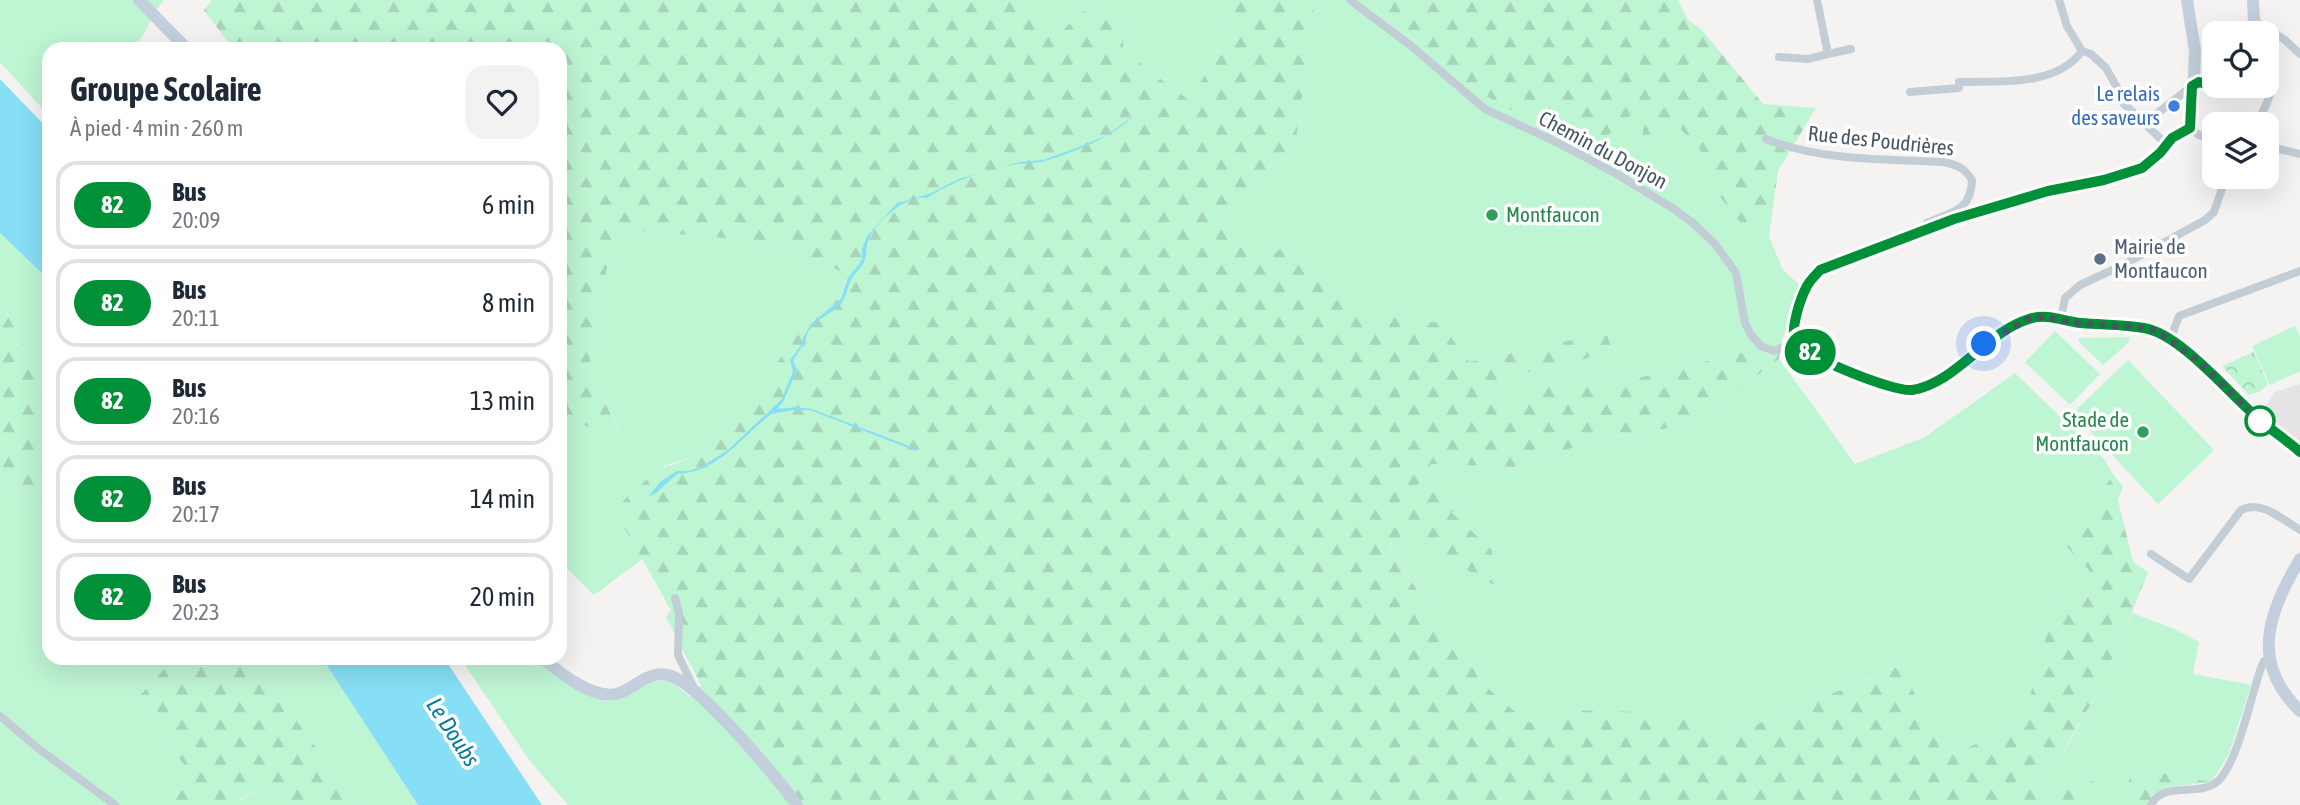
<!DOCTYPE html>
<html lang="fr">
<head>
<meta charset="utf-8">
<style>
  body { margin:0; font-family:"Asap Condensed",sans-serif; background:#f2f2f3; color:#1f2937; height:100vh; display:flex; flex-direction:column; font-size:26px; white-space:nowrap }
  * { box-sizing:border-box; margin:0 }
  p { font-size:23px; color:#747a83 }
  .icon { flex:none; width:38px; height:38px; fill:none; stroke:currentColor; stroke-width:2; stroke-linecap:round; stroke-linejoin:round }
  .map { position:relative; flex:1; overflow:hidden }
  .sheet { position:absolute; left:42px; top:42px; width:525px; height:623px; display:flex; flex-direction:column; background:#fff; border-radius:21px; box-shadow:0 7px 28px #0002 }
  .sheet>* { flex:none }
  .badge { padding:0 14px; border-radius:23px; font-size:24px; line-height:46px }
  .fabs { position:absolute; left:2202px; top:21px; display:grid; gap:14px }
  .fabs a { display:grid; place-items:center; width:77px; height:77px; border-radius:14px; background:#fff; box-shadow:0 7px 28px #0002; font-size:35px }
  .you { position:absolute; width:35px; height:35px; margin:-18px; border:5px solid #fff; border-radius:50%; background:#1a73e8; box-shadow:0 0 0 10px #1a73e833 }
  .map>.badge { position:absolute; translate:-50% -50%; box-shadow:0 0 0 4px #fff }
  .round { display:grid; place-items:center; flex:none; width:74px; height:74px; border-radius:21px; background:#f2f2f3 }
  .head { display:flex; align-items:center; justify-content:space-between; height:119px; padding:0 28px }
  h1 { font-size:33px; font-weight:700; line-height:52px }
  ul { padding:0; list-style:none }
  li { display:flex; align-items:center; gap:21px; height:88px; margin:0 14px 10px; padding:0 14px; border:4px solid #e0e1e3; border-radius:21px }
  li div { flex:1 }
  li b { display:block; font-size:26px }
  li em { font-style:normal }
  li .badge { min-width:77px; font-weight:700; text-align:center }
  .map>svg:first-child { display:block }
</style>
</head>
<body>
<div class="map">
<svg width="2300" height="805" viewBox="0 0 2300 805">
  <defs>
    <pattern id="forest-firs" width="22" height="20" patternUnits="userSpaceOnUse" patternTransform="scale(1.75)"><rect width="22" height="20" fill="#bef5d3"/><path d="M5 1l3.5 6h-7zM16 11l3.5 6h-7z" fill="#a5d4b8"/></pattern>
    <pattern id="park-crowns" width="20" height="18" patternUnits="userSpaceOnUse" patternTransform="scale(1.75)"><rect width="20" height="18" fill="#bef5d3"/><path d="M2 6a3 3 0 1 1 6 0M12 15a3 3 0 1 1 6 0" fill="none" stroke="#a5d4b8"/></pattern>
  </defs>
  <rect width="100%" height="100%" fill="#f5f2f2"/>
  <polygon fill="#e6e3e4" points="2300,384 2300,442 2260,414 2275,392"/>
  <g fill="#bef5d3">
    <path d="M0,0H164C151,15 146,33 134,49H49V116L0,62Z"/>
    <polygon points="1029,0 1213,0 1230,30 1190,101 1146,68 1122,47 1125,16 1106,17 1082,11 1059,34 1049,33"/>
    <polygon points="1315,0 1363,0 1479,92 1648,100 1678,126 1717,168 1743,226 1773,207 1769,236 1783,270 1801,286 1781,343 1616,383 1592,381 1539,383 1515,402 1489,394 1538,367 1565,368 1611,347 1606,334 1469,362 1441,323 1355,313 1294,239 1261,264 1222,213 1260,188 1295,147"/>
    <polygon points="614,229 762,241 844,272 765,379 695,456 665,466 624,527 642,559 594,595 560,562 560,422 619,430 595,382 588,372"/>
    <polygon points="0,233 49,280 49,383 40,372 0,303"/>
    <polygon points="2295,326 2300,337 2300,371 2270,385 2252,346"/>
    <polygon points="2055,331 2100,374 2070,405 2025,362"/>
    <polygon points="2130,337 2128,343 2103,365 2078,341 2080,338"/>
    <polygon points="1779,359 1855,464 1925,437 2015,373 2104,459 2113,474 2068,547 2096,578 2079,611 2055,604 2022,725 1943,757 1900,665 1719,740 1620,713 1569,710 1556,723 1527,722 1490,690 1428,607 1388,544 1406,534 1492,550 1450,512 1474,508 1418,485 1431,464 1518,467 1591,441 1693,424"/>
    <polygon points="2128,360 2214,450 2158,504 2073,413"/>
    <polygon points="0,476 49,515 49,658 174,658 136,700 193,777 169,805 0,805"/>
    <polygon points="2132,613 2172,628 2199,642 2193,674 2251,685 2229,754 2211,782 2132,768 2123,805 2095,805 2100,780 2055,787 2052,805 2036,805 2042,764 2064,751 2103,684"/>
    <polygon points="252,658 322,658 418,805 357,805"/>
    <path d="M460,658H536C550,673 585,699 606,701C628,704 645,675 668,681C675,684 684,692 690,697L701,685L801,805H568L530,761Z"/>
    <polygon points="267,784 291,805 242,805 238,801"/>
  </g>
  <g fill="url(#forest-firs)">
    <polygon points="212,0 1029,0 1049,33 1059,34 1082,11 1106,17 1125,16 1123,47 1146,68 1190,101 1230,30 1213,0 1315,0 1295,147 1260,188 1222,213 1261,263 1294,239 1355,312 1441,323 1469,362 1606,333 1611,347 1565,368 1538,367 1489,394 1515,402 1539,383 1592,381 1617,383 1781,343 1779,359 1693,424 1591,441 1518,467 1431,464 1418,485 1476,509 1451,512 1492,550 1494,585 1406,535 1388,545 1428,607 1490,690 1527,722 1556,723 1569,710 1706,714 1719,740 1901,665 1944,757 2022,725 2055,604 2079,611 2096,578 2067,547 2113,474 2123,487 2118,500 2133,562 2148,572 2103,684 2063,751 2042,764 2036,805 795,805 701,685 666,617 671,610 624,527 623,501 656,471 695,456 765,379 843,272 762,241 614,229 588,372 595,382 619,431 560,422 560,411 567,402 560,394 560,49 233,49 204,10"/>
    <polygon points="1363,0 1678,0 1687,19 1702,30 1763,104 1816,108 1778,171 1773,207 1743,226 1707,180 1716,168 1678,126 1642,140 1647,101 1588,153 1479,92"/>
    <polygon points="0,303 40,372 49,383 49,515 0,476"/>
    <polygon points="174,658 252,658 357,805 291,805 267,784 238,800 242,805 169,805 193,777 136,700"/>
    <polygon points="2132,768 2211,782 2168,787 2152,795 2149,805 2123,805"/>
    <polygon points="2100,780 2095,805 2052,805 2055,787"/>
  </g>
  <polygon fill="url(#park-crowns)" points="2254,352 2268,384 2261,391 2249,395 2222,366"/>
  <g fill="#87dff5">
    <polygon points="0,79 49,130 49,280 0,233"/>
    <path d="M1134,116C1110,138 1076,152 1044,161C1035,164 1026,163 1017,164C987,169 953,181 927,198C907,194 875,222 868,241C866,248 867,255 864,262C861,269 854,273 851,280C847,288 847,297 840,305C828,317 804,323 806,344C799,348 798,355 793,360L797,370L783,402L777,409L796,407L812,409L917,449L916,451L810,410H793L771,414C742,437 717,473 677,474L656,493L648,497L661,481L677,471H688L701,467L728,450L782,399L793,371L790,360L802,344L803,338L811,324L841,299L848,278L862,260V249L867,236L897,203L929,194L959,179L1020,162L1043,160L1074,149L1105,136Z"/>
    <polygon points="322,658 444,658 542,805 418,805"/>
  </g>
  <g fill="none" stroke-linecap="round" stroke-linejoin="round">
    <g stroke="#c2cdd5" stroke-width="8">
      <polyline points="1350,0 1410,45 1485,109 1556,142 1615,173 1674,209 1693,223 1715,244 1736,273 1745,323 1751,335 1762,347 1775,351 1795,341"/>
      <polyline points="2059,0 2067,26 2082,51 2091,54 2106,68 2123,98 2123,103 2166,144"/>
      <polyline points="2254,20 2285,40 2300,54"/>
      <polyline points="1828,54 1851,49"/>
      <polyline points="1779,57 1808,59 1828,54 1817,0"/>
      <path d="M1910,92L1959,88V82C1999,81 2056,87 2082,51"/>
      <polyline points="2145,123 2192,86"/>
      <path d="M2255,124C2272,100 2280,72 2266,45"/>
      <polyline points="2190,128 2199,135 2214,141"/>
      <path d="M1766,139C1821,161 1885,159 1943,162C1957,165 1964,167 1972,180C1971,211 1952,212 1927,223"/>
      <polyline points="2266,146 2300,154"/>
      <polyline points="2061,319 2065,298 2080,285 2123,265 2205,220 2214,212 2226,177"/>
      <polyline points="2170,340 2179,316 2300,271"/>
      <path d="M2151,554L2189,579L2241,510C2261,499 2283,520 2300,530"/>
      <polyline points="675,598 679,613 678,655 694,688"/>
      <polyline points="0,716 39,749 115,805"/>
      <path d="M2151,805C2164,779 2201,799 2219,780C2238,761 2251,696 2261,668L2264,661L2269,660"/>
    </g>
    <g stroke="#c3cfdc" stroke-width="12">
      <polyline points="139,0 187,49"/>
      <polyline points="2187,0 2195,51 2194,76 2198,82"/>
      <polyline points="2249,33 2254,20 2253,0"/>
      <path d="M2198,82L2192,86L2190,128L2172,138L2160,153L2142,168L2104,180L2048,191L1954,219L1820,270C1805,287 1789,317 1795,341C1811,357 1835,366 1856,374C1870,380 1886,387 1901,389C1944,396 1987,331 2030,319C2048,314 2064,321 2082,323C2103,324 2125,323 2146,328C2179,335 2231,394 2257,417C2270,429 2285,440 2300,449"/>
      <polyline points="2198,82 2205,84 2214,82"/>
      <path d="M2300,559C2269,612 2249,662 2300,711"/>
      <path d="M542,658C560,673 598,704 622,692C638,685 651,669 671,676C701,686 776,777 797,805"/>
    </g>
  </g>
  <g fill="none" stroke-linecap="round" stroke-linejoin="round">
    <g stroke="#fff" stroke-width="16">
      <path id="line" d="M2214,82L2206,84L2199,82L2192,86L2190,128L2172,138L2160,153L2142,168L2104,180L2048,191L1954,219L1820,270C1816,275 1810,280 1807,286C1801,297 1789,331 1796,342C1806,357 1893,392 1912,390C1955,384 1986,332 2029,319C2047,313 2063,321 2081,323C2102,325 2123,324 2144,328C2181,334 2230,395 2259,419C2272,431 2287,440 2300,452"/>
    </g>
    <use href="#line" stroke="#009037" stroke-width="10"/>
    <polyline stroke="#485662" stroke-width="7" stroke-dasharray="0 12.6" points="1984,344 2028,319 2042,317 2078,323 2146,328 2157,331 2196,359 2260,421"/>
  </g>
  <circle fill="#3f7fe0" stroke="#fff" stroke-width="2.5" cx="2174" cy="106" r="7"/>
  <g fill="#2e9e5b" stroke="#fff" stroke-width="2.5">
    <circle cx="1492" cy="215" r="7"/>
    <circle cx="2143" cy="432" r="7"/>
  </g>
  <circle fill="#5c6f8a" stroke="#fff" stroke-width="2.5" cx="2100" cy="259" r="7"/>
  <circle fill="#fff" stroke="#009037" stroke-width="3.5" cx="2260" cy="421" r="14"/>
  <g text-anchor="middle" stroke-width="7" stroke-linejoin="round" paint-order="stroke">
    <g font-size="21" fill="#366cbe" stroke="#fff" text-anchor="end">
      <text x="2160" y="101">Le relais<tspan x="2160" dy="24">des saveurs</tspan></text>
    </g>
    <g font-size="21" fill="#485662" stroke="#fff">
      <text transform="translate(1881 141) rotate(6)" y="7">Rue des Poudrières</text>
      <text transform="translate(1603 150) rotate(28)" y="7">Chemin du Donjon</text>
    </g>
    <g font-size="21" fill="#27864d" stroke="#fff" text-anchor="start">
      <text x="1506" y="222">Montfaucon</text>
      <text x="2129" y="427" text-anchor="end">Stade de<tspan x="2129" dy="24">Montfaucon</tspan></text>
    </g>
    <g font-size="21" fill="#4e5e75" stroke="#fff" text-anchor="start">
      <text x="2114" y="254">Mairie de<tspan x="2114" dy="24">Montfaucon</tspan></text>
    </g>
    <g font-size="23" font-style="italic" fill="#037b9b" stroke="#fff">
      <text transform="translate(453 732) rotate(57)" y="8">Le Doubs</text>
    </g>
  </g>
</svg>
<div class="fabs">
<a><svg class="icon" aria-label="locate" viewBox="0 0 24 24"><circle cx="12" cy="12" r="6"/><path d="M12 2v4M12 18v4M2 12h4M18 12h4"/></svg></a>
<a><svg class="icon" aria-label="layers" viewBox="0 0 24 24"><path d="M12 4l9 5-9 5-9-5zM3 14l9 5 9-5"/></svg></a>
</div>
<div class="you" style="left:1984px;top:344px"></div>
<b class="badge" style="left:1810px;top:352px;background:#009037;color:#fff">82</b>
<section class="sheet">
<div class="head"><div><h1>Groupe Scolaire</h1><p>À pied · 4 min · 260 m</p></div><a class="round"><svg class="icon" aria-label="heart" viewBox="0 0 24 24"><path d="M12 20l-8-8c-3-5 5-10 8-4 3-6 11-1 8 4z"/></svg></a></div>
<ul>
<li><span class="badge" style="background:#009037;color:#fff">82</span><div><b>Bus</b><p>20:09</p></div><em>6 min</em></li>
<li><span class="badge" style="background:#009037;color:#fff">82</span><div><b>Bus</b><p>20:11</p></div><em>8 min</em></li>
<li><span class="badge" style="background:#009037;color:#fff">82</span><div><b>Bus</b><p>20:16</p></div><em>13 min</em></li>
<li><span class="badge" style="background:#009037;color:#fff">82</span><div><b>Bus</b><p>20:17</p></div><em>14 min</em></li>
<li><span class="badge" style="background:#009037;color:#fff">82</span><div><b>Bus</b><p>20:23</p></div><em>20 min</em></li>
</ul>
</section>
</div>
</body>
</html>
